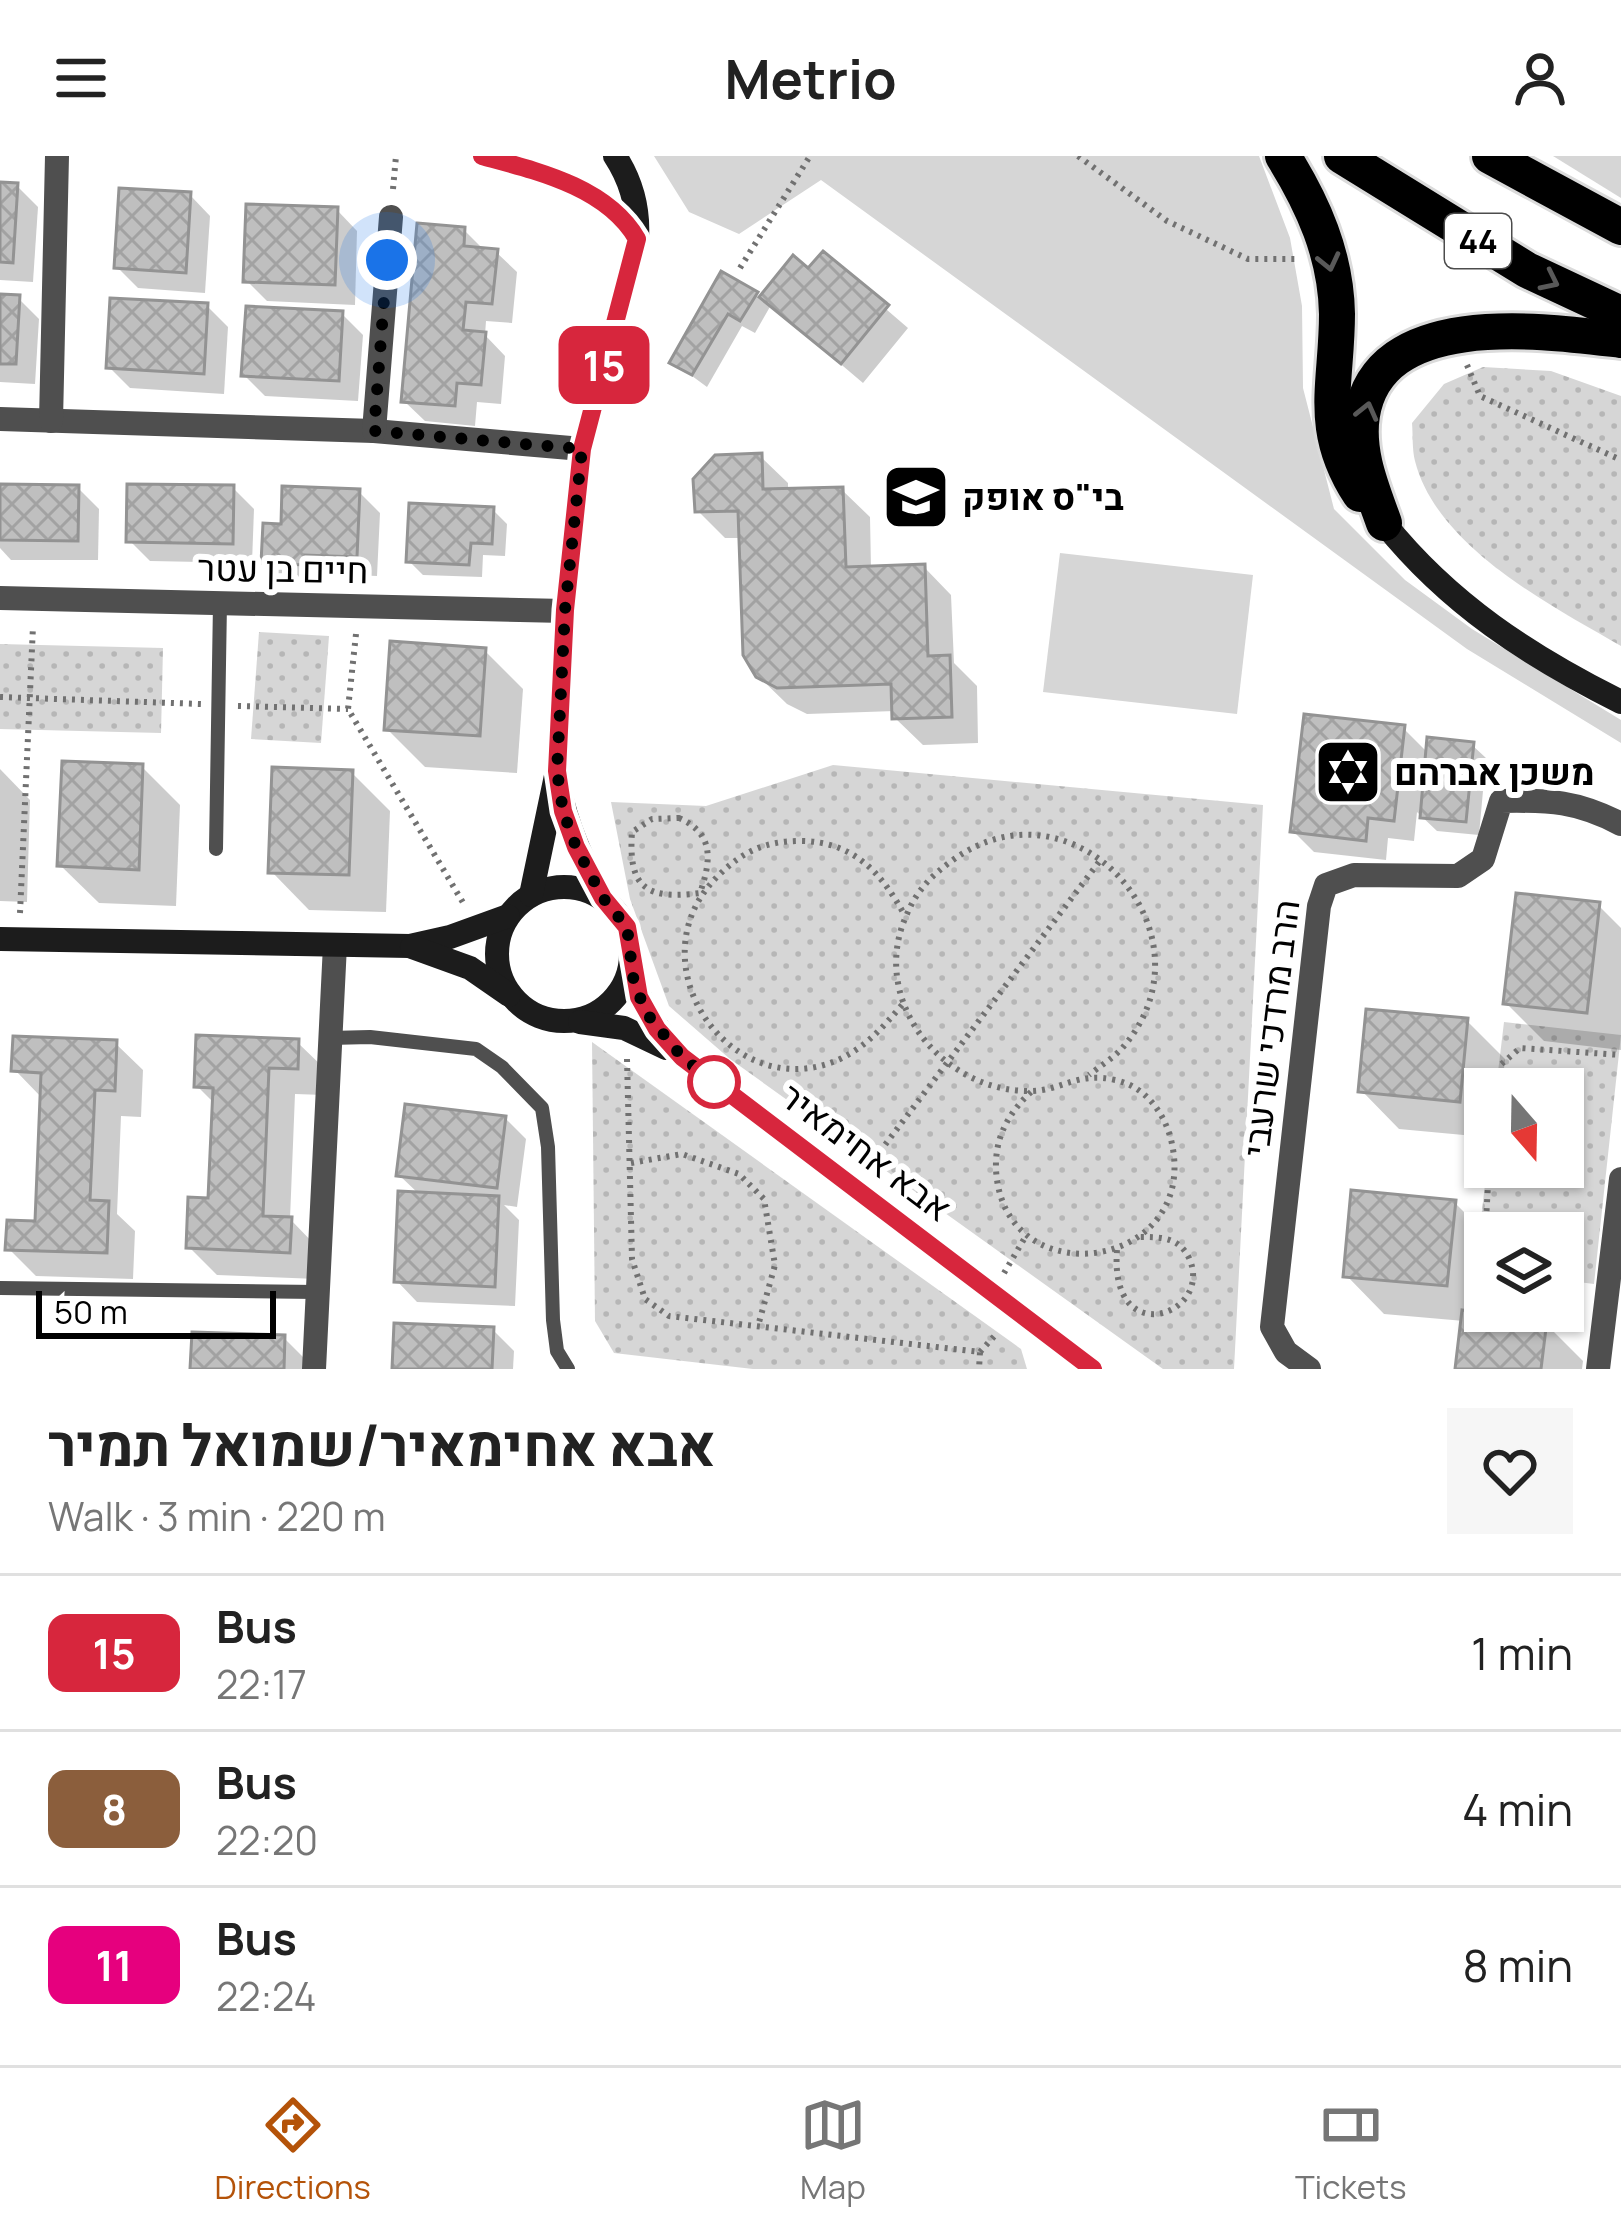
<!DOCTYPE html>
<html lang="en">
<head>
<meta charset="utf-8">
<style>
  body { margin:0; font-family:Manrope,Heebo,sans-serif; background:#f6f6f6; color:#222; height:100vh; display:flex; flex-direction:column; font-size:45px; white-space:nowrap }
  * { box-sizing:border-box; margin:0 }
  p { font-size:39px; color:#767676 }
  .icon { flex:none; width:66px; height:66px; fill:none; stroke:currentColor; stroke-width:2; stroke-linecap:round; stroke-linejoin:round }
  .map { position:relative; height:1213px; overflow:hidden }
  .side { display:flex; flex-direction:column; background:#fff; flex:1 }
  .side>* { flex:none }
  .badge { padding:0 24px; border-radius:18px; font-size:42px; line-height:78px }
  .needle { width:78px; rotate:160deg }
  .buttons { position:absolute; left:1464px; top:912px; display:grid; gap:24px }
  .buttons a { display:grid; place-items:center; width:120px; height:120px; border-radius:0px; background:#fff; box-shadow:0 3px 9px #0004; font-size:60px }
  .scale { position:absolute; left:36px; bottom:30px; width:240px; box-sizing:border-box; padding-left:12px; border:6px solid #000; border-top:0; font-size:33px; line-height:42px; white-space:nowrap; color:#000; -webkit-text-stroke:9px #fff; paint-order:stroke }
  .you { position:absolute; width:60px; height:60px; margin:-30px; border:9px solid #fff; border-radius:50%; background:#1a73e8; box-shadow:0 0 0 18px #1a73e833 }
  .map>.badge { position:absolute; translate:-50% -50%; box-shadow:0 0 0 6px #fff }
  .round { display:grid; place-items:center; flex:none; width:126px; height:126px; border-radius:0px; background:#f6f6f6 }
  .headline { display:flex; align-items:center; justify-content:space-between; height:204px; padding:0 48px }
  h1 { font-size:57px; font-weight:700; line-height:90px }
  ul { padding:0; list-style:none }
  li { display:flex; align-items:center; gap:36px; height:156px; padding:0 48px; border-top:3px solid #e0e0e0 }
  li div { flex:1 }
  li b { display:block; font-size:45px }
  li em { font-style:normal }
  li .badge { min-width:132px; font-weight:700; text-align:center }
  header { display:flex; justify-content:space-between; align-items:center; height:156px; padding:0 48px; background:#fff; font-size:54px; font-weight:700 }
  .menu { display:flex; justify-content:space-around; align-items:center; height:168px; border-top:3px solid #e0e0e0; background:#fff; font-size:33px; color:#767676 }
  .menu a { display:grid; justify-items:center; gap:6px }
  .menu .on { color:#b45309 }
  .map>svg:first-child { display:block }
</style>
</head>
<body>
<header><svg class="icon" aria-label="menu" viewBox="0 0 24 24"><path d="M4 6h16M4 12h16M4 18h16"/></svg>Metrio<svg class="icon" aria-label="person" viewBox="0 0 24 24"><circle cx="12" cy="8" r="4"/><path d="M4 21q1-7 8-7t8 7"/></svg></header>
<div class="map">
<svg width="1621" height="1213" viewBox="0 0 1621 1213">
  <defs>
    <pattern id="park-dots" width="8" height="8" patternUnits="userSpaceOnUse" patternTransform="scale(3)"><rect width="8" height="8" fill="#d6d6d6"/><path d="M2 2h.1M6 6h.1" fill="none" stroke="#b6b6b6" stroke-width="1.8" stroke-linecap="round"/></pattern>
    <pattern id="building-cross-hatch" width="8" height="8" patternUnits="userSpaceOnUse" patternTransform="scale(3)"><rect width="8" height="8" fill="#bfbfbf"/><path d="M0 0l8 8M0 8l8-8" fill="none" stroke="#a2a2a2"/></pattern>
  </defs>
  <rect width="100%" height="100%" fill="#fff"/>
  <g fill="#d6d6d6">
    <polygon points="654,0 1259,0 1290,82 1302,150 1303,232 1334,353 1405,424 1472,473 1621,564 1621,587 1467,493 821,24 739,78 689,56"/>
    <polygon points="1553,0 1621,0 1621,42"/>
    <polygon points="1060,397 1253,419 1237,558 1043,536"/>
  </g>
  <g fill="url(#park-dots)">
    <path d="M1483,211L1551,215L1621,240V490C1550,449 1437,391 1415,305C1412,293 1413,279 1412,267L1444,228Z"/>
    <polygon points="259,476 329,480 321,587 251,583"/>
    <polygon points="0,488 163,492 161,577 0,573"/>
    <polygon points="833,609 1263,649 1234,1213 1163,1213 730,903 669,850 630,743 611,646 706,650"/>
    <polygon points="1504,866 1621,879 1594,1128 1563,1124 1563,1077 1485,1077 1485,1116 1475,1115 1487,1011 1563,1011 1563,933 1496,933"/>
    <polygon points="592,886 1021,1193 1027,1213 753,1213 614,1197 595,1165"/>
  </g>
  <g fill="#0003">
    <polygon points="0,29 17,30 38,51 33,126 0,124"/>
    <polygon points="190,39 210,60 205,137 138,132 117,111"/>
    <polygon points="337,54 357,75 355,149 267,145 246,124"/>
    <polygon points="464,74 484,94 496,96 517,116 512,167 486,165 485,179 505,200 501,248 477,246 475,270 425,265 404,245"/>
    <polygon points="823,99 908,172 863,227 771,149 755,177 742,170 707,231 673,206 723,119 761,143 793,104 809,117"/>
    <polygon points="0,141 18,142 39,163 35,228 0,226"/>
    <polygon points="207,150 228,171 224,238 130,232 109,211"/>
    <polygon points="342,158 363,179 358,245 265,240 244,219"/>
    <polygon points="760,300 788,327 788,335 842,334 870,361 871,413 924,411 951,439 954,507 977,530 978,587 923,589 895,562 895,555 807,558 787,548 758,520 742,382 725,382 698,355"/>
    <polygon points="0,331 78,332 99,353 98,404 11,404 0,392"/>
    <polygon points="233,332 254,353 252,407 150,405 129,384"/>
    <polygon points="359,336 380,357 377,420 325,418 325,428 285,427 264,406 284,371"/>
    <polygon points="493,354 507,368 505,400 483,399 482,421 423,419 409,405"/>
    <polygon points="485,495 523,533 517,617 425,611 387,573"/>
    <polygon points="1403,572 1429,598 1472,589 1486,602 1479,679 1437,675 1417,656 1414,685 1388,682 1386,704 1314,696 1293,675"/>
    <polygon points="142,611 180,649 176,750 99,747 60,709"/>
    <polygon points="0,613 30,644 27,746 0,745"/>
    <polygon points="352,617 390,655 386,756 309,754 271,715"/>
    <polygon points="1598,749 1621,772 1621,894 1544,885 1506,847"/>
    <polygon points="1467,865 1505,903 1502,933 1485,933 1485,981 1399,973 1361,934"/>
    <polygon points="297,886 325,913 324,939 295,938 290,1063 318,1092 317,1123 217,1119 189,1091 211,1045 215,948 197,930"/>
    <polygon points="115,887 143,914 141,961 121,960 117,1058 135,1075 133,1123 36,1120 8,1092 38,1068 43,943 15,914"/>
    <polygon points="505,962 526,983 517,1051 504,1049 519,1064 515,1150 417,1146 397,1125 420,1039 399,1019"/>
    <polygon points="1455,1047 1485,1077 1485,1160 1545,1167 1583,1205 1582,1213 1458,1213 1464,1165 1384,1158 1346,1119"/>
    <polygon points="397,1170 493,1174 514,1195 513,1213 395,1213"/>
    <polygon points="195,1179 284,1182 304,1202 304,1213 193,1213"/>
  </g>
  <g fill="url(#building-cross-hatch)" stroke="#939393" stroke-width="3">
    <polygon points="0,26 18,27 13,107 0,106"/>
    <polygon points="119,32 191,36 186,117 114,112"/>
    <polygon points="246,48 338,51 335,129 243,126"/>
    <polygon points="417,67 465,71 464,90 498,93 492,148 466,146 463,174 486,176 481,229 457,227 455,250 401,246"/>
    <polygon points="823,95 889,149 841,208 759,141 793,99 808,112"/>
    <polygon points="721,115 758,136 740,165 728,158 692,219 669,207"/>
    <polygon points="0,138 20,139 16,208 0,208"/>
    <polygon points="110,142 208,147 204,218 106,212"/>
    <polygon points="246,150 343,155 339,225 241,220"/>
    <polygon points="762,297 763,333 843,331 846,411 925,408 928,500 950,499 952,561 892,563 891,528 777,532 756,521 743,499 738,355 695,356 693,323 715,299"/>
    <polygon points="0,328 79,329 78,385 0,384"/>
    <polygon points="127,328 234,329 233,388 126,386"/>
    <polygon points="282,330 360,333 357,401 305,399 305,409 261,407 263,367 281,368"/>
    <polygon points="409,347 494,351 492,388 471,387 469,409 406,406"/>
    <polygon points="390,485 486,492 480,580 384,574"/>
    <polygon points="1304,558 1405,569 1394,665 1368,662 1366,685 1290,676"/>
    <polygon points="1427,581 1474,586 1466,666 1420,662"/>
    <polygon points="62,605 143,608 139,714 57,710"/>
    <polygon points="272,611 353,614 349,719 268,717"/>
    <polygon points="1516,737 1600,746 1587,857 1503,848"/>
    <polygon points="1366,853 1468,862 1460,946 1358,936"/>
    <polygon points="196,879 299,883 298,913 269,912 263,1060 292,1061 290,1097 186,1092 188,1041 208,1042 213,932 194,931"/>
    <polygon points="13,880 117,884 115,935 95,934 90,1044 109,1045 107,1097 5,1094 7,1064 35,1065 41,917 11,915"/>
    <polygon points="405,948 506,960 497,1032 396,1020"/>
    <polygon points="1351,1034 1456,1044 1447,1130 1343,1121"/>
    <polygon points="398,1035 499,1040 495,1131 394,1126"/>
    <polygon points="1462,1154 1547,1164 1541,1213 1455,1213"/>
    <polygon points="394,1167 494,1171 492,1213 392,1213"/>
    <polygon points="192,1176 285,1179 284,1213 190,1213"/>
  </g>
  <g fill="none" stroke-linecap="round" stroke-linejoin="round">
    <g stroke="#dbdbdb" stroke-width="42">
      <g id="highway">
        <path d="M1283,0C1313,48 1336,99 1337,158C1337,229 1317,272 1360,338"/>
        <polyline points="1342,0 1527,114 1621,158"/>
        <polyline points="1490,0 1621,71"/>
        <path d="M1384,367C1372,333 1356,297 1362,259C1379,151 1545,175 1621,184"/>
      </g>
    </g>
    <g stroke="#717171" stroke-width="6" stroke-dasharray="3 6" stroke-linecap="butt">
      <polyline points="1078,0 1167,65 1248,103 1296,103"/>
      <polyline points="393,33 396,0"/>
      <polyline points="740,112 810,0"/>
      <polyline points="1467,209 1480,240 1621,304"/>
      <polyline points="356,478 348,553 465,750"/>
      <polyline points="0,541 201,548"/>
      <polyline points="238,550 348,553"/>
      <path d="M679,662C715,678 711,705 700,737C646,744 628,732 632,676L652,663Z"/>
      <polyline points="20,757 33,470"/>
      <path d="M902,849C883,871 867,890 840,903C730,953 630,804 719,719C743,695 766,685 800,685C853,685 882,717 905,760"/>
      <polyline points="627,903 632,1103 645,1143 669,1160 980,1196 979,1213"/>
      <polyline points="1496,933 1497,912 1520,892 1621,899"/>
      <path d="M1031,936C1005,960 992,988 997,1024C1014,1141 1198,1111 1172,988C1166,959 1146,930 1115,924C1076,915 1061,936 1027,935C940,934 868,842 907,758C917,734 932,719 953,704C1074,616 1220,777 1124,890C1115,901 1100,910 1089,919"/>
      <polyline points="631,1007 682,998 739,1018 764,1043 775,1109 758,1170"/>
      <polyline points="869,1010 1102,702"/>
      <polyline points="1485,1082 1489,1011"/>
      <path d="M1117,1094C1109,1197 1215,1158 1189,1102C1179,1081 1161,1081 1140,1081"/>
      <polyline points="1563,1112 1582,1114"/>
      <polyline points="1004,1117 1027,1078"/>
      <polyline points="980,1196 998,1176"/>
    </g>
    <g stroke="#4f4f4f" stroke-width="14">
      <polyline points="216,693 220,447"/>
      <polyline points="330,882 370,881 476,893 502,911 542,952 548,991 553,1164 557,1195 568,1213"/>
      <polyline points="0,1132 317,1136"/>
    </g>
    <g stroke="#4f4f4f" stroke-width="24">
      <polyline points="0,263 374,275 582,293"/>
      <polyline points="51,265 57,0"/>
      <polyline points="374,275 391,61"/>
      <polyline points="0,442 565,455"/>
      <polyline points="314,1213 335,789"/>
      <path d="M1309,1213L1286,1196L1272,1171L1319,750L1326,729L1354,719L1458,720L1483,703L1501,645C1550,644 1577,645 1621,668"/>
      <polyline points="1598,1213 1621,1023"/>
    </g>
    <g stroke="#1c1c1c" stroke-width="24">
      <path d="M483,0C537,15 607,32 637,83"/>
      <path d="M1384,367C1449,448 1529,500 1621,546"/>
      <path d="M559,629C566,671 584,706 603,743"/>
      <circle cx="564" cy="798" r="67"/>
      <path d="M531,739L557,615L565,455L582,293L637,83C639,52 632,26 615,0"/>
      <polyline points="0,783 410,790 450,781 508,760"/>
      <polyline points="412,791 470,812 509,839"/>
      <path d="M631,809C637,847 656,873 682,901L1093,1213"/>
      <polyline points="580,866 624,872 666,892"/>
    </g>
    <use href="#highway" stroke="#000" stroke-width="36"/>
  </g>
  <defs><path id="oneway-chevron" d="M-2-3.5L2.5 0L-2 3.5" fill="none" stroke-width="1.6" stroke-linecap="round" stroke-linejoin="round" transform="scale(3)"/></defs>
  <g stroke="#595959">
    <use href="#oneway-chevron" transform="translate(1329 106) rotate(77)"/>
    <use href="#oneway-chevron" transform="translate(1550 125) rotate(26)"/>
    <use href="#oneway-chevron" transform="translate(1367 255) rotate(-76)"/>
  </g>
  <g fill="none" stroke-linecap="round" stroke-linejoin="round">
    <g stroke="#fff" stroke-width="27">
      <path id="line" d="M482,0C537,15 607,31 637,83L582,293L565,454L557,615L563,655L576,691L603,742L627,771L639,841L657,873L682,901L1093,1213"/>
    </g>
    <use href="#line" stroke="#d7263d" stroke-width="18"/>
    <polyline stroke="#000" stroke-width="12" stroke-dasharray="0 21.6" points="387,104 374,275 582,293 565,454 557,615 563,655 576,691 603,742 627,771 634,828 648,859 682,901 714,926"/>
  </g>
  <defs>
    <g id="school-square" transform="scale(3.45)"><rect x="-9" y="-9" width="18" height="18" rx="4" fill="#000" stroke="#fff"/><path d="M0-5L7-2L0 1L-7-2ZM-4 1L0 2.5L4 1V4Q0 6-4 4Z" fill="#fff"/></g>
    <g id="synagogue-square" transform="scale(3.45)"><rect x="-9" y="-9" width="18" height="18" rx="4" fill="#000" stroke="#fff"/><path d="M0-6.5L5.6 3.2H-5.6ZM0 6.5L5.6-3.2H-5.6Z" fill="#fff"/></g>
  </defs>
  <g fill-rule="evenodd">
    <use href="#school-square" x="916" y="341"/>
    <use href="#synagogue-square" x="1348" y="616"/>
  </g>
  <circle fill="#fff" stroke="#d7263d" stroke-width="6" cx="714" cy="926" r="24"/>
  <g text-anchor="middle" stroke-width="12" stroke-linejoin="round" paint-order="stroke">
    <rect fill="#fff" stroke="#4c4c4c" stroke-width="3" x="1445" y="58" width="66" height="54" rx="9"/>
    <g font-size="33" font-weight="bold" fill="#000">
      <text x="1478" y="97">44</text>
    </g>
    <g font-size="36" font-weight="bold" fill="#000" stroke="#fff" text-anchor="start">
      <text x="962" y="354">בי"ס אופק</text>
      <text x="1394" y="629">משכן אברהם</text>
    </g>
    <g font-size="36" fill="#000" stroke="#fff">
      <text transform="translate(283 413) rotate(1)" y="13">חיים בן עטר</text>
      <text transform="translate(1271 872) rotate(-83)" y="13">הרב מרדכי שרעבי</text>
      <text transform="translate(866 996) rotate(37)" y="13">אבא אחימאיר</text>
    </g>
  </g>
</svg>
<div class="buttons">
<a><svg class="needle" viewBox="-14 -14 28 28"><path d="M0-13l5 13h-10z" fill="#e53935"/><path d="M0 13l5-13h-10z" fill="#767676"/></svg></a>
<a><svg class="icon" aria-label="layers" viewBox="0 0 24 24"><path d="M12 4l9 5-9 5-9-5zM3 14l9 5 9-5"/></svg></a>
</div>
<div class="scale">50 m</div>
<div class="you" style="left:387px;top:104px"></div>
<b class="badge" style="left:604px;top:209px;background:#d7263d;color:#fff">15</b>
</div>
<section class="side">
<div class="headline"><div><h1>אבא אחימאיר/שמואל תמיר</h1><p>Walk · 3 min · 220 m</p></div><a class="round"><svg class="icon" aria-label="heart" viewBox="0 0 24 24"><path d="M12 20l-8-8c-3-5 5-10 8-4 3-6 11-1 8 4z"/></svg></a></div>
<ul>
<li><span class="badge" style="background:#d7263d;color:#fff">15</span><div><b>Bus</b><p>22:17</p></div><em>1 min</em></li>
<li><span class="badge" style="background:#8b5e3c;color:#fff">8</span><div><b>Bus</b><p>22:20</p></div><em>4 min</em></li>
<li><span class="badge" style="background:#e6007e;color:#fff">11</span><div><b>Bus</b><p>22:24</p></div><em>8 min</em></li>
</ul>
</section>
<nav class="menu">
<a class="on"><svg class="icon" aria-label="directions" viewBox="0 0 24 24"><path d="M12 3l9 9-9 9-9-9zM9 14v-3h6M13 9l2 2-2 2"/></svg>Directions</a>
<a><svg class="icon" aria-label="map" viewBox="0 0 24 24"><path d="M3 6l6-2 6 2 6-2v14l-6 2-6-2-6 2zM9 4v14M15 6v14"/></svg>Map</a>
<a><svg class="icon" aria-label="tickets" viewBox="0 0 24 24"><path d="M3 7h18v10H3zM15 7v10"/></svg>Tickets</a>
</nav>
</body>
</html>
